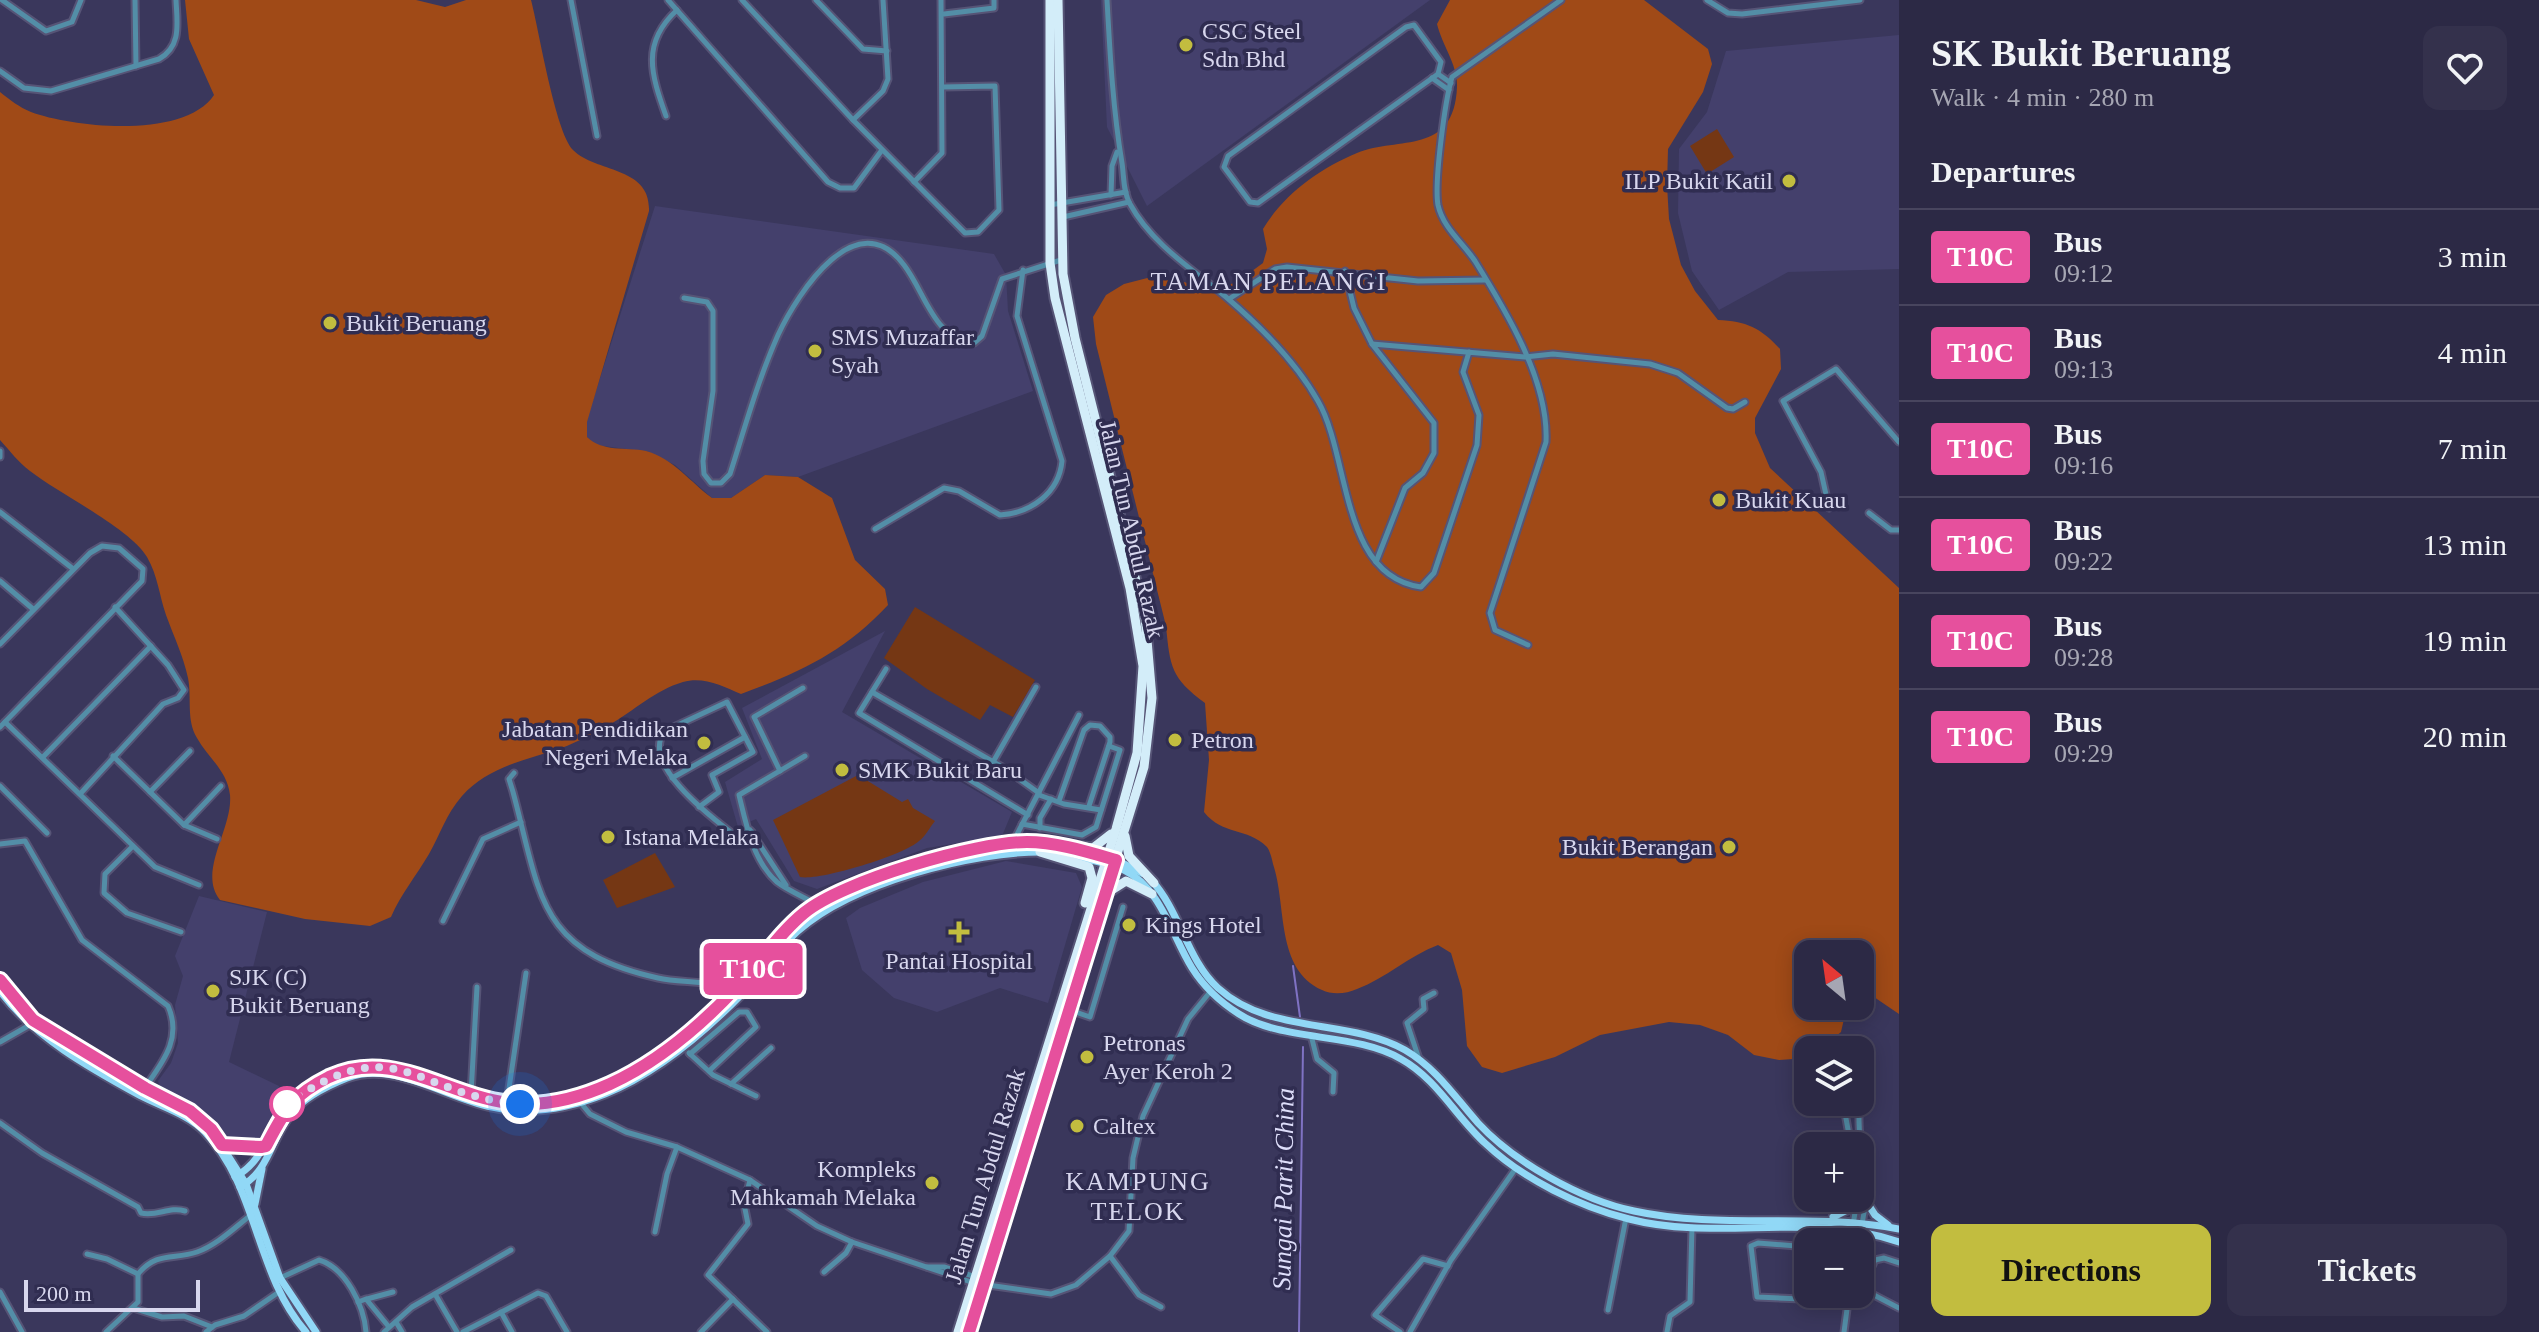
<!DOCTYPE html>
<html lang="en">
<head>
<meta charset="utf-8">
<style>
  body { margin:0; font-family:"Times New Roman",serif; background:#34314c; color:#f1f3f6; height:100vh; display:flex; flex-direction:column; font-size:30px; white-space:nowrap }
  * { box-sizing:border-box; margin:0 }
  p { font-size:26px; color:#a6a6b3 }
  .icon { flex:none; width:44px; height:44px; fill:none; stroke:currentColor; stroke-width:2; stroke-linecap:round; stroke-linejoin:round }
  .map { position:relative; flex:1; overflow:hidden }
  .sheet { display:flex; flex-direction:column; background:#2c2945; width:640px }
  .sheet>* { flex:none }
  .badge { padding:0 16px; border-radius:6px; font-size:28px; line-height:52px }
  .needle { width:52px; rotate:331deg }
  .fabs { position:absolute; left:1794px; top:940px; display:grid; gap:16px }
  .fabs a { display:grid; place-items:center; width:80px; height:80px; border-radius:16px; background:#2c2945; box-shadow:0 4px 20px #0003,0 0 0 2px #48455e; font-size:40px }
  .scale { position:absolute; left:24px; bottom:20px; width:176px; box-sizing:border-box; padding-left:8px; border:4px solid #d8d7ee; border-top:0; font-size:22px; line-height:28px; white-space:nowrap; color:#d8d7ee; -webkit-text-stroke:6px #302d51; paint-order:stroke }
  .you { position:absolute; width:40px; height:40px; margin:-20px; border:6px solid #fff; border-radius:50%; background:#1a73e8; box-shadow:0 0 0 12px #1a73e833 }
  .map>.badge { position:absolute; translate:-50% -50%; box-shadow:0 0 0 4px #fff }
  h2 { padding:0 32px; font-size:30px; line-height:72px }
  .round { display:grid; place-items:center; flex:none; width:84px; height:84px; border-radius:16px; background:#34314c }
  .head { display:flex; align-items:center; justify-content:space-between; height:136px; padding:0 32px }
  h1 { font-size:38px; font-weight:600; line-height:60px }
  .cta { display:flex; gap:16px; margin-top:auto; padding:16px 32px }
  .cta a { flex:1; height:92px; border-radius:16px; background:#c2bd3f; color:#111; font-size:32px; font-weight:600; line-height:92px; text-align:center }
  .cta a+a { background:#34314c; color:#f1f3f6 }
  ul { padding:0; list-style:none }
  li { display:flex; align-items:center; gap:24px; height:96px; padding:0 32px; border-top:2px solid #48455e }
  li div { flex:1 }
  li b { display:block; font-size:30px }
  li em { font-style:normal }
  li .badge { min-width:88px; font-weight:700; text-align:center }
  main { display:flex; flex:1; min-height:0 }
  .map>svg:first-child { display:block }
</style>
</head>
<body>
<main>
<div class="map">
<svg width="1899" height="1332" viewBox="0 0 1899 1332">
  <rect width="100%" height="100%" fill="#3a375c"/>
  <g fill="#44406c">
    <polygon points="1101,0 1430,0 1147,206 1107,127"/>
    <polygon points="1899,35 1899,269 1788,272 1719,310 1692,271 1678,213 1679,149 1707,112 1726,51"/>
    <polygon points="655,206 994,254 1006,275 1008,311 1033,391 798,477 765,475 731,498 712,498 675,465 649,452 595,445 587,437 586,422"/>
    <polygon points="885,631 842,712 1012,812 1002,836 927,848 817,889 794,881 756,819 738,827 725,782 762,759 742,708"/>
    <polygon points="1006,861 1076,873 1082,887 1048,1003 1000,988 937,1012 894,998 862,970 846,918 860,908 923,882"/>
    <polygon points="199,896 267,912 229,1062 279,1086 278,1104 260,1138 227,1139 190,1103 161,1091 158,1081 171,1063 178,1043 175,1005 183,976 175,956"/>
  </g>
  <g fill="#753714">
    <polygon points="1717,129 1734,157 1707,174 1690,146"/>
    <polygon points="915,607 1035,680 1013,717 990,705 980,720 927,689 884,658"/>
    <path d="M858,775L902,802L908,799L913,808L935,821C930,827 925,837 919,841C904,855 820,881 800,877L773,820Z"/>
    <polygon points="655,853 675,887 617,908 603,880"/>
  </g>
  <g fill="#a04a17">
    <path d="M185,0H416L445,7L466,0H531C539,30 555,131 573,150C596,173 651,166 649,211L587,422V437C602,452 626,447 646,451C673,458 691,483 712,498H731L765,475L798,477L832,498L855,560L885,589L888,605C844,652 801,672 741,694C723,686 703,676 683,682C655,690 634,711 609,725C592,734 572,745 553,751C520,761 486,769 462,796C446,814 440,835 429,854C416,876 401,894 391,917L370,926L305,919L220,900C197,871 233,829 230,795C227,770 208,758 197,738C186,720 192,698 188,678C183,655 174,637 166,615C159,595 158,576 147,557C131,529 58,493 30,471C19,463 10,451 0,440V92C10,100 19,107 31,112C74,128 185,139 214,95L189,39Z"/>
    <path d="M1450,0H1644L1708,49L1712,64L1703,92L1668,149L1667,185L1669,219L1681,265L1695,291L1718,320C1746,321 1761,328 1780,349L1781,369L1755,418V433L1770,468L1899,588V1014L1874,997L1860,996V954H1808V1006H1847L1841,1032L1820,1050H1808V1058L1779,1060L1754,1055L1728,1035L1700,1025L1669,1022L1600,1035L1555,1057L1502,1073L1482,1067L1467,1046L1462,990L1451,953L1438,945C1409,956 1386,978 1357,989C1346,994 1332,995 1322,990C1275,969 1287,905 1273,864C1272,859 1270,851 1267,847C1247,827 1223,836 1204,812L1209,760L1205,703C1171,678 1170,667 1166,626L1096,344L1093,317L1106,295L1124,284L1159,275L1212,290L1237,282L1263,263L1267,249L1263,229C1284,194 1319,169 1357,153C1399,136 1454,156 1457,87C1458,65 1442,45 1437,24Z"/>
  </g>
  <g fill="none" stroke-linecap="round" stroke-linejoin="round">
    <g stroke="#7f72c3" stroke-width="2">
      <polyline points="1293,966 1300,1017"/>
      <polyline points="1299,1332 1303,1047"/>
    </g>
    <g stroke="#565476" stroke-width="9">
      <g id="street">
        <polyline points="2,0 46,31 72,22 81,0"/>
        <polyline points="135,0 136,66"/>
        <polyline points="571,0 597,136"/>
        <polyline points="668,0 828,182 840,188 854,188 882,150"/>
        <polyline points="742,0 853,120 965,233 978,232 999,210 995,86 943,87"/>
        <polyline points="816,0 863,49 887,51"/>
        <path d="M1107,0C1110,54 1113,110 1122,163C1124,176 1123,192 1130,204C1152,244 1192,269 1226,297C1260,326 1296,362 1318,401C1350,456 1340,576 1421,587L1434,573L1477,445L1479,415L1463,372L1469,352"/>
        <polyline points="1707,0 1728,13 1742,14 1860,0"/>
        <polyline points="944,14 994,8 994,0"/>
        <polygon points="1414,25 1441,62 1438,74 1258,203 1250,202 1224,167 1228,156 1406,27"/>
        <path d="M0,71L24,88L51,91L159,59C182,46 177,23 176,0"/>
        <polyline points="1438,74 1451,83"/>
        <polyline points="1432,78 1449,90"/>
        <path d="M666,116C651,74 641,43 677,10"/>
        <polyline points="853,120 883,91 888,79 883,0"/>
        <polyline points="914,182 942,153 941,0"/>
        <polyline points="1111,195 1112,166 1117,152"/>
        <polyline points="1050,205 1126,192"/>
        <polyline points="1063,217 1129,202"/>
        <polyline points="1345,271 1354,308 1372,344 1434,423 1434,453 1423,473 1405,488 1376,562"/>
        <path d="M684,298L707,302L713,311V391L703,461L704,474L711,483H721L730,474C745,427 758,380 778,335C798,292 857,202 904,265C925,292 934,340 974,343L982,336L1002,279L1061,260"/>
        <polyline points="1229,299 1275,269 1287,267 1418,281 1485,280"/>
        <polyline points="1372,344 1525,357 1553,354 1650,364 1678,373 1727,408 1733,409 1745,402"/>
        <polyline points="0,451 0,457"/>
        <polyline points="1829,508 1821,472 1783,401 1836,369 1899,442"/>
        <polyline points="0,512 72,568"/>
        <polyline points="1869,513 1891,530 1899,530"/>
        <path d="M875,529L944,488L959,491L1000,515C1031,513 1059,493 1062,461L1017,316L1023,270"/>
        <polyline points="0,581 33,609"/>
        <polyline points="0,644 90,553 102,546 119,548 143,569 142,581 0,727"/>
        <path d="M1528,645L1495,630L1490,613L1546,442C1549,381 1506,311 1475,261C1463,243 1443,228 1438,205C1434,182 1445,101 1452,77L1561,0"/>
        <polyline points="886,669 859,713 1028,815"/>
        <polyline points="872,692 1004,768 1039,793"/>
        <polyline points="5,722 155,867 199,885"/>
        <polyline points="113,756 184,825 217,839"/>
        <path d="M805,756L739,795C746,824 753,861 777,882C787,890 804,897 816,904"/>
        <polyline points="43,757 151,646"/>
        <polyline points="993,762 1036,687"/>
        <polyline points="780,771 754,717 803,688"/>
        <path d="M514,773L509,779L513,792C541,896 537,951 658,978C684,984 719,979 742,995"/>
        <polyline points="672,778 745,737"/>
        <polyline points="0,786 47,833"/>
        <polyline points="150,792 190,751"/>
        <polyline points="80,794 163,704 178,698 184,690 168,665 115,607"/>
        <polyline points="1039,795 1064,804 1101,810"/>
        <polyline points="1059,801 1084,730 1090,725 1100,726 1110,737 1110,742 1089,806"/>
        <path d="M699,807L719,792L712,775L753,752L727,702L665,731C639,763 711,817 733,834L752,832"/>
        <polyline points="1022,824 1082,835 1096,827 1120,750 1109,746"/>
        <polyline points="184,825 221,786"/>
        <polyline points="1040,828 1040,818 1051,799"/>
        <polyline points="750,830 786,885"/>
        <polyline points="1013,842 1079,715"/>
        <path d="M0,844L25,841L82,940L168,1006C184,1042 158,1067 140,1095"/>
        <polyline points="133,846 105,874 104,893 127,913 181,932"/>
        <polyline points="443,921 483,839 521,822"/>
        <polyline points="1070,1010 1090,1017 1123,907"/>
        <polyline points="1311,1035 1317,1059 1334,1073 1333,1092"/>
        <polyline points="0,1042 28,1026"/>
        <polyline points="689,1053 713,1075 756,1096"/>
        <polyline points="690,1054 739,1012 747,1012 756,1027 709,1071"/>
        <polyline points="1419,1059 1407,1023 1424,1009 1423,999 1434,993"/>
        <polyline points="1860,1072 1868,1085 1860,1101"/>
        <polyline points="731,1084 771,1048"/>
        <polyline points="471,1094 477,987"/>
        <polyline points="507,1102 526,973"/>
        <polyline points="580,1102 590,1114 626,1132 677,1147 750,1180 817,1226 852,1242 974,1283 1051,1294 1076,1285 1110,1256 1129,1231 1133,1158 1143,1116 1188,1019 1210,992"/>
        <polyline points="1843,1102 1851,1146"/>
        <polyline points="1844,1102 1856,1102"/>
        <path d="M0,1123L42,1153L138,1207L141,1213C157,1217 169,1206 185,1211"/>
        <polyline points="750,1180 744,1204 748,1224 708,1275 767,1332"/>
        <polyline points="1853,1225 1857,1200"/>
        <polyline points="655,1232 667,1174 677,1147"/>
        <path d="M1856,1240C1877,1198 1854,1146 1860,1102"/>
        <polyline points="1808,1247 1758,1243 1751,1246 1757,1297 1848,1301"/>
        <polyline points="87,1254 107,1259 138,1274"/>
        <polyline points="1110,1256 1139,1295 1161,1307"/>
        <polyline points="1899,1263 1884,1258 1875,1260 1865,1281 1872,1294 1899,1308"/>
        <polyline points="927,1267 944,1267 986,1280"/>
        <polyline points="824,1272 846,1253 852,1242"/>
        <path d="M280,1278L319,1260C346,1268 364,1306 366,1332"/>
        <polyline points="0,1292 22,1332"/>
        <polyline points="435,1294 457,1332"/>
        <polyline points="367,1299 393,1292"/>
        <polyline points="358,1302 366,1299 389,1327"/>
        <polyline points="133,1308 162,1317 184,1316 212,1327"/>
        <polyline points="1608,1310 1626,1218"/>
        <polyline points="501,1312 512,1332"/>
        <polyline points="396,1322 402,1332"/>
        <path d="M106,1332L138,1302V1274C157,1251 174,1260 197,1252C217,1245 234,1228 251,1215"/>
        <polyline points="206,1332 215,1325 244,1316 279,1292"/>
        <polyline points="384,1332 412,1307 511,1250"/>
        <polyline points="463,1332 538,1293 546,1296 567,1332"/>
        <polyline points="701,1332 733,1299"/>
        <polyline points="1400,1332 1375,1315 1423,1259 1448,1266"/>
        <polyline points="1410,1332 1451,1260 1516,1168"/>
        <polyline points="1667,1332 1670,1316 1690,1302 1692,1227"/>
        <polyline points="1844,1332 1849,1294"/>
      </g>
    </g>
    <g stroke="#565476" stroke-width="11">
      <g id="primary">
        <polyline points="1071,849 1116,860 1142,873"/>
        <path d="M1060,854C1081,859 1105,861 1124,870C1161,888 1172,936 1192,968C1204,987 1220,1002 1239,1014C1282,1042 1355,1032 1401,1059C1437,1079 1456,1117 1486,1144C1523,1179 1580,1207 1629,1219C1717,1242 1813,1211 1899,1242"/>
        <path d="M1152,881C1180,911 1187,960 1218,988C1270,1035 1347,1018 1405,1050C1436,1068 1455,1097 1478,1123C1514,1162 1581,1200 1634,1211C1721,1230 1812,1212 1899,1229"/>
        <polyline points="816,904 825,906 851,896"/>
        <polyline points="0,980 33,1020 145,1088 190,1111 211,1129 246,1184 280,1278 316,1332"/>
        <path d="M0,991C35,1038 90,1068 141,1096C162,1107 188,1114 205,1132C258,1187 255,1274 306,1332"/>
        <polyline points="222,1145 266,1146"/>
        <path d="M235,1177C269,1157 265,1129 287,1105C298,1092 317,1083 333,1076C388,1051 435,1086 489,1099C526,1108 567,1103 601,1088C651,1067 700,1028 736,988C759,963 779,932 805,911C843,882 900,869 946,857C979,849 1013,839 1047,844"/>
        <path d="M240,1187C270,1171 271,1137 291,1114C304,1097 327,1086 347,1078C395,1060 445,1098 492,1107C530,1115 570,1108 605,1094C657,1073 703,1034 742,994C762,974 777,950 798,931C852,883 973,851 1044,852"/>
        <polyline points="1864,1198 1875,1215 1888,1225"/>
        <polyline points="255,1204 262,1169"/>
        <polyline points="1833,1217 1849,1209 1857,1199"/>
      </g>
    </g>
    <g stroke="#565476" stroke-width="13">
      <g id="highway">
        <polyline points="1125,836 1129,856 1154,883"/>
        <polyline points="1044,843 1093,848 1111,834"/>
        <polyline points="1040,852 1089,867 1092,878 1085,903"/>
        <polyline points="1107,893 1126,881 1152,894"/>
        <polyline points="958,1332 1116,829 1137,753 1143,666 1130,588 1055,298 1050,263 1050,0"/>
        <polyline points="969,1332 1144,767 1152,698 1145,617 1075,338 1063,274 1058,0"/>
      </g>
    </g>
    <use href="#street" stroke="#538ea7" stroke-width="5"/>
    <use href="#primary" stroke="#91d8f6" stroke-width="7"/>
    <use href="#highway" stroke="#d3edf9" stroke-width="9"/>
  </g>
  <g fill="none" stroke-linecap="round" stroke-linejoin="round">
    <g stroke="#fff" stroke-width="18">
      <path id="line" d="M0,980L33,1020L145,1088L190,1111L211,1129L222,1145L261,1147L266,1146C285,1110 291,1096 329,1077C393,1047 446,1096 510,1103C544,1107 579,1098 610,1084C656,1063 700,1026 735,989C759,965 777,935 804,913C842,881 976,842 1027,842C1056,842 1088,852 1116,860L969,1332"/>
    </g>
    <use href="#line" stroke="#e6509d" stroke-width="12"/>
    <path stroke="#d8d7ee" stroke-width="8" stroke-dasharray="0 14.4" d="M287,1104C398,1026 412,1095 520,1104"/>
  </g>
  <g fill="#c2bd3f" stroke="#302d51" stroke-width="3">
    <circle cx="1186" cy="45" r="8"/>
    <circle cx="1789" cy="181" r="8"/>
    <circle cx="330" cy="323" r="8"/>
    <circle cx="815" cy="351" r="8"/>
    <circle cx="1719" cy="500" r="8"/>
    <circle cx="1175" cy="740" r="8"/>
    <circle cx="704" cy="743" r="8"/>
    <circle cx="842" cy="770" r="8"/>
    <circle cx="608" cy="837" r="8"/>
    <circle cx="1729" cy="847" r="8"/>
    <circle cx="1129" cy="925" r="8"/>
    <path d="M955 920h8v8h8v8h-8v8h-8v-8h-8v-8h8z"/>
    <circle cx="213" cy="991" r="8"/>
    <circle cx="1087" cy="1057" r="8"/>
    <circle cx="1077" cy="1126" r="8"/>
    <circle cx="932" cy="1183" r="8"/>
  </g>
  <circle fill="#fff" stroke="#e6509d" stroke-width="4" cx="287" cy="1104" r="16"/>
  <g text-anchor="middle" stroke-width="7" stroke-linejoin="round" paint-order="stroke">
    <g font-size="24" fill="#d8d7ee" stroke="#302d51" text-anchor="start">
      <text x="1202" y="39">CSC Steel<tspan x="1202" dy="28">Sdn Bhd</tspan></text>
      <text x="1773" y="189" text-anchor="end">ILP Bukit Katil</text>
      <text x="346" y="331">Bukit Beruang</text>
      <text x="831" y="345">SMS Muzaffar<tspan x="831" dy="28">Syah</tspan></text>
      <text x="1735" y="508">Bukit Kuau</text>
      <text x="688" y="737" text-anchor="end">Jabatan Pendidikan<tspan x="688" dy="28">Negeri Melaka</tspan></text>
      <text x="1191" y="748">Petron</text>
      <text x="858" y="778">SMK Bukit Baru</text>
      <text x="624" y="845">Istana Melaka</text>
      <text x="1713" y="855" text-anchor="end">Bukit Berangan</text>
      <text x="1145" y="933">Kings Hotel</text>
      <text x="959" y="969" text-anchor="middle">Pantai Hospital</text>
      <text x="229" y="985">SJK (C)<tspan x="229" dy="28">Bukit Beruang</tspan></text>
      <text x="1103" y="1051">Petronas<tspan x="1103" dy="28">Ayer Keroh 2</tspan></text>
      <text x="1093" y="1134">Caltex</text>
      <text x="916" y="1177" text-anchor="end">Kompleks<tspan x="916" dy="28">Mahkamah Melaka</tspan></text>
    </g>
    <g font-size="24" fill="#d8d7ee" stroke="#302d51">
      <text transform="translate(1132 529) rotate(77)" y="8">Jalan Tun Abdul Razak</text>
      <text transform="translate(985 1176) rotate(-73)" y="8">Jalan Tun Abdul Razak</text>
    </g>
    <g font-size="26" letter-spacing="2" fill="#d8d7ee" stroke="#302d51">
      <text x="1269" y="290">TAMAN PELANGI</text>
      <text x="1138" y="1190">KAMPUNG<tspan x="1138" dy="30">TELOK</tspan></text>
    </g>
    <g font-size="26" font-style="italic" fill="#dedefa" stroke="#302d51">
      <text transform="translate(1283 1189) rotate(-89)" y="9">Sungai Parit China</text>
    </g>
  </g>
</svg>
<div class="fabs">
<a><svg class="needle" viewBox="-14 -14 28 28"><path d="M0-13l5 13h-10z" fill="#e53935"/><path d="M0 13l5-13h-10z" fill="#a6a6b3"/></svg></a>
<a><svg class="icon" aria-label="layers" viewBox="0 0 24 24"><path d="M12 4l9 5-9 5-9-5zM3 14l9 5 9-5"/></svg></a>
<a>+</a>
<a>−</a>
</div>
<div class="scale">200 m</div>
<div class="you" style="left:520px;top:1104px"></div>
<b class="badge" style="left:753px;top:969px;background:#e6509d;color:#fff">T10C</b>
</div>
<section class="sheet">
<div class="head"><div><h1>SK Bukit Beruang</h1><p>Walk · 4 min · 280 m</p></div><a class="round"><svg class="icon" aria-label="heart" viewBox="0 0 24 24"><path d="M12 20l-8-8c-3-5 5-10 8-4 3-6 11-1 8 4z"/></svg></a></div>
<h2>Departures</h2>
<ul>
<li><span class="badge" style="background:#e6509d;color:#fff">T10C</span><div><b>Bus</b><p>09:12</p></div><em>3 min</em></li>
<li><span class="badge" style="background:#e6509d;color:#fff">T10C</span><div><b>Bus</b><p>09:13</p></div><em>4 min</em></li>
<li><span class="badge" style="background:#e6509d;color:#fff">T10C</span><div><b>Bus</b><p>09:16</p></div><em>7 min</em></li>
<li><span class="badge" style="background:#e6509d;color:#fff">T10C</span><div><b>Bus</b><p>09:22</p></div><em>13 min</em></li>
<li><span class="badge" style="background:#e6509d;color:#fff">T10C</span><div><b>Bus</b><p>09:28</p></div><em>19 min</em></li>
<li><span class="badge" style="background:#e6509d;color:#fff">T10C</span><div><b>Bus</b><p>09:29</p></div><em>20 min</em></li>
</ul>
<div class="cta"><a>Directions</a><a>Tickets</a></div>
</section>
</main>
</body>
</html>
